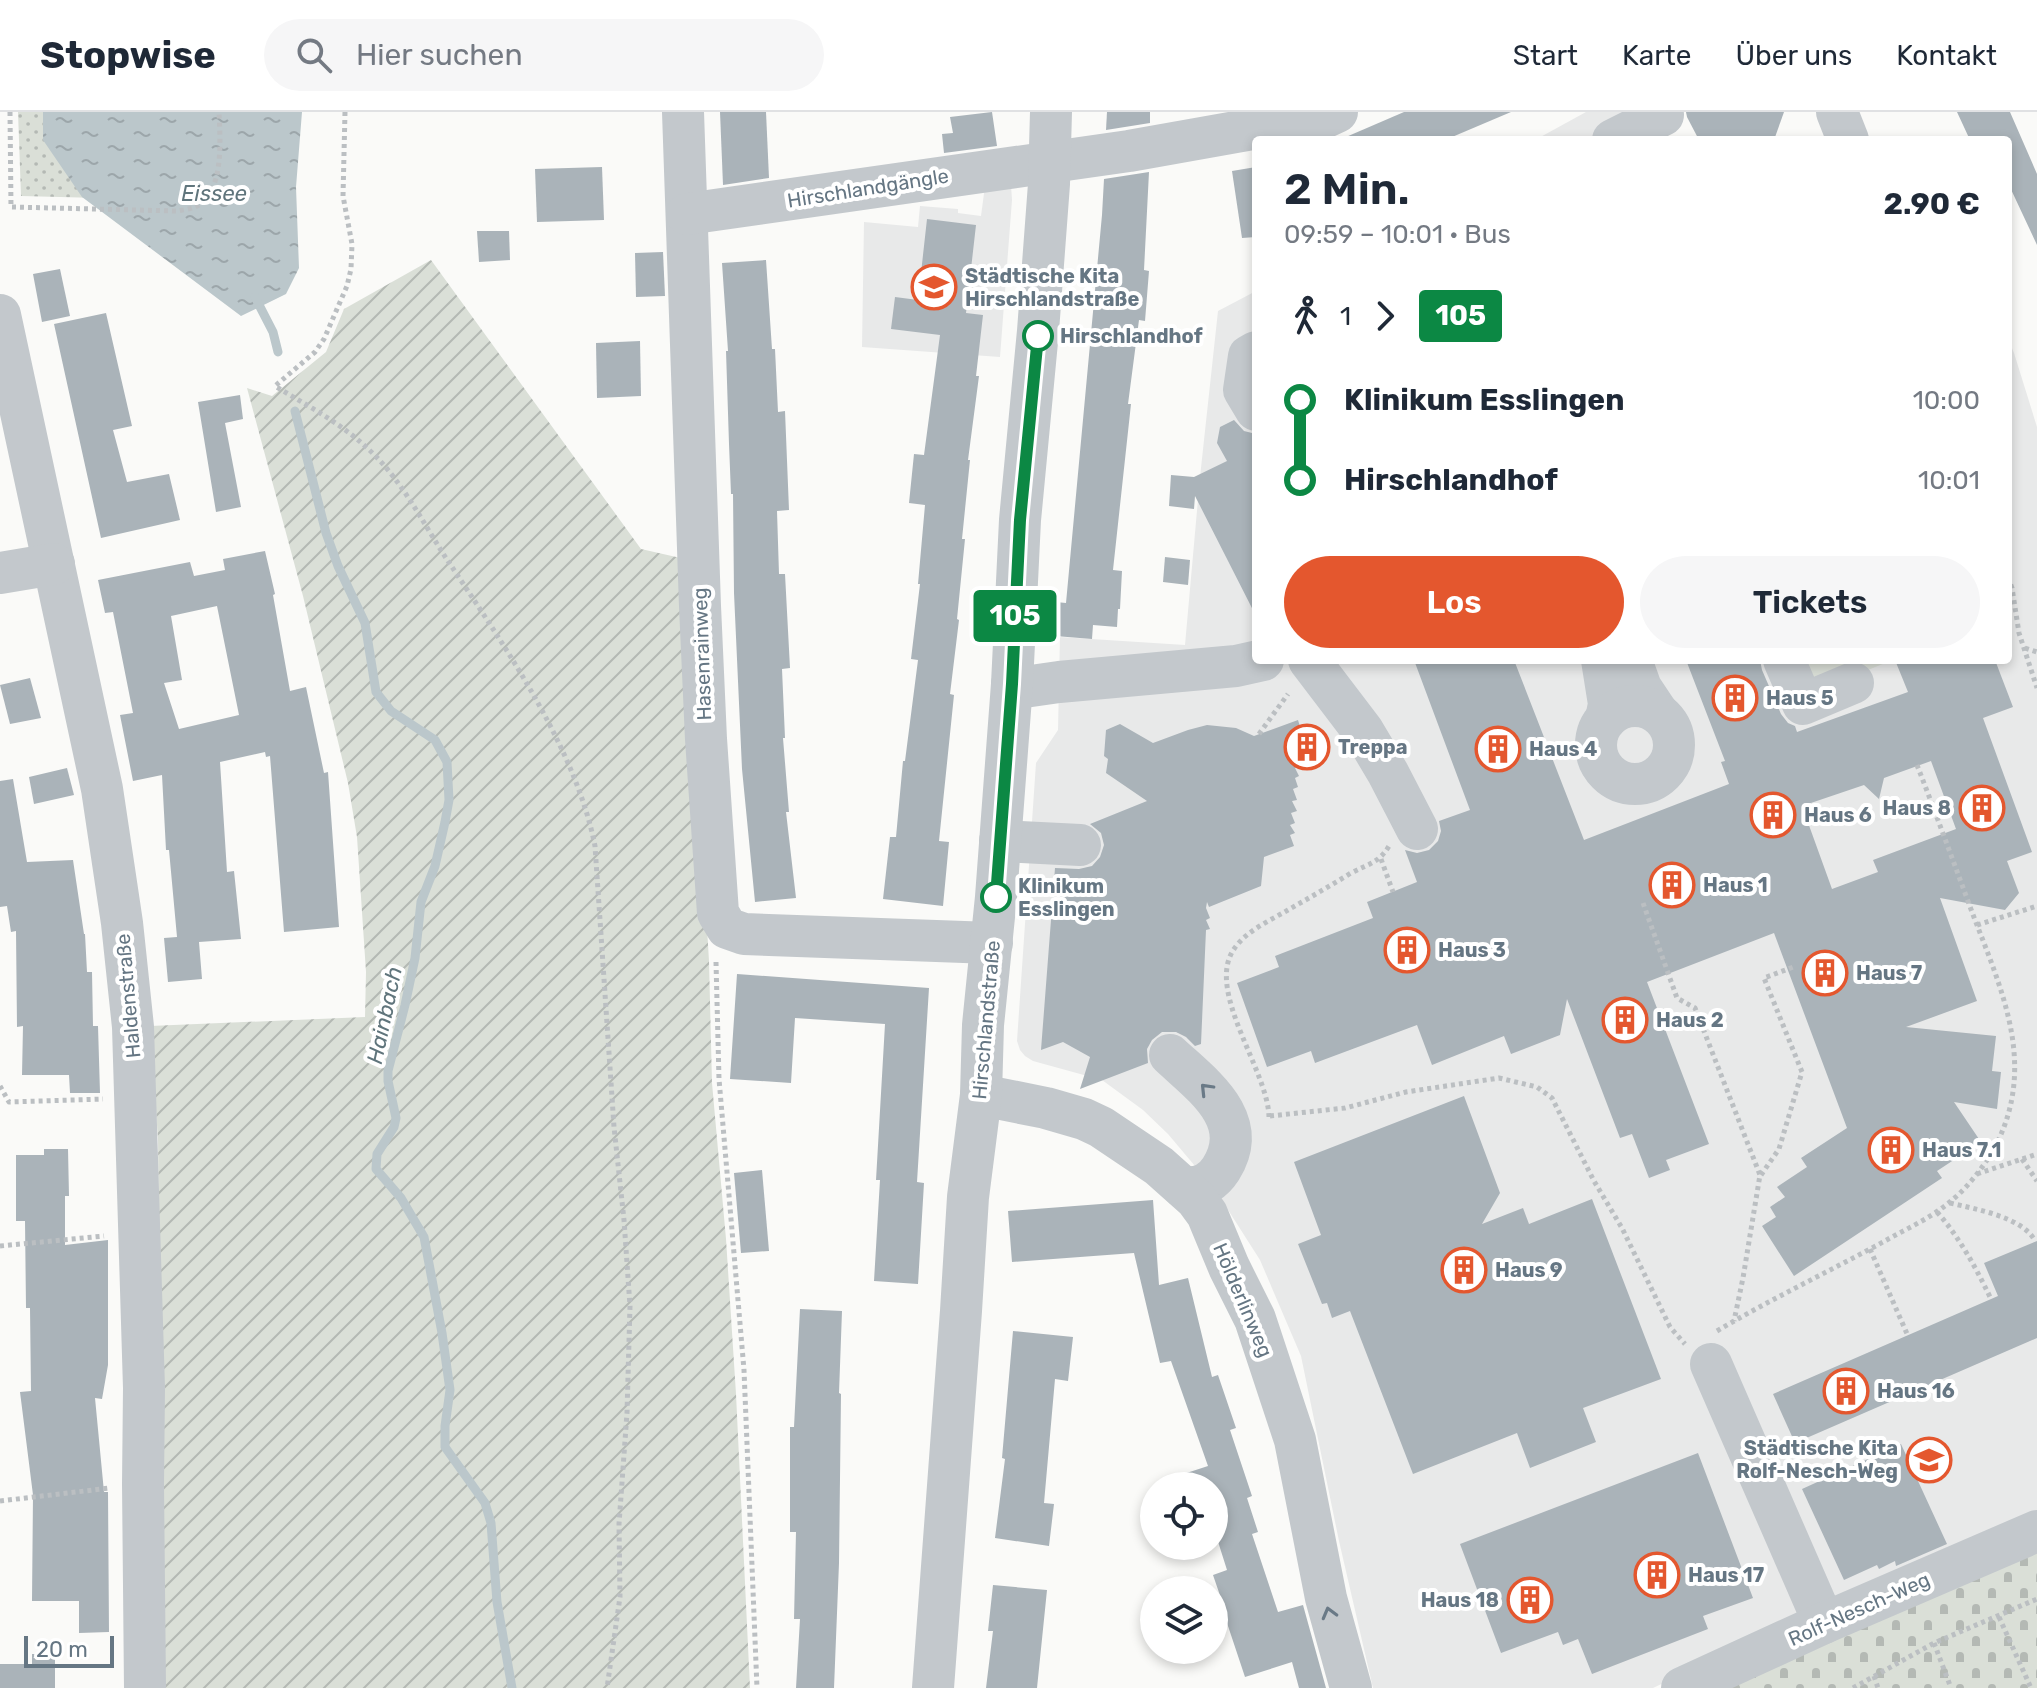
<!DOCTYPE html>
<html lang="de">
<head>
<meta charset="utf-8">
<style>
  body { margin:0; font-family:Rubik,sans-serif; background:#f6f6f7; color:#1f2937; height:100vh; display:flex; flex-direction:column; font-size:30px; white-space:nowrap }
  * { box-sizing:border-box; margin:0 }
  p { font-size:26px; color:#747a83 }
  .icon { flex:none; width:44px; height:44px; fill:none; stroke:currentColor; stroke-width:2; stroke-linecap:round; stroke-linejoin:round }
  .map { position:relative; flex:1; overflow:hidden }
  .sheet { position:absolute; left:1252px; top:24px; width:760px; height:528px; display:flex; flex-direction:column; background:#fff; border-radius:8px; box-shadow:0 4px 12px #0003 }
  .sheet>* { flex:none }
  .badge { padding:0 16px; border-radius:6px; font-size:28px; line-height:52px }
  .tools { position:absolute; left:1140px; top:1360px; display:grid; gap:16px }
  .tools a { display:grid; place-items:center; width:88px; height:88px; border-radius:50%; background:#fff; box-shadow:0 4px 12px #0003; font-size:40px }
  .scale { position:absolute; left:24px; bottom:20px; width:90px; box-sizing:border-box; padding-left:8px; border:4px solid #657683; border-top:0; font-size:22px; line-height:28px; white-space:nowrap; color:#657683; -webkit-text-stroke:6px #fff; paint-order:stroke }
  .map>.badge { position:absolute; translate:-50% -50%; box-shadow:0 0 0 4px #fff }
  .legs { display:flex; align-items:center; gap:12px; height:88px; padding:0 32px; font-size:26px }
  .legs p { margin-inline-start:auto }
  .headline { display:flex; align-items:center; justify-content:space-between; height:136px; padding:0 32px }
  h1 { font-size:44px; font-weight:600; line-height:60px }
  .primary-button { display:flex; gap:16px; margin-top:auto; padding:16px 32px }
  .primary-button a { flex:1; height:92px; border-radius:48px; background:#e4572e; color:#fff; font-size:32px; font-weight:600; line-height:92px; text-align:center }
  .primary-button a+a { background:#f6f6f7; color:#1f2937 }
  ul { padding:0 32px; list-style:none }
  li { display:flex; align-items:center; gap:28px; height:80px; font-size:30px }
  li i { display:grid; place-items:center; width:12px; height:100%; margin:0 10px; background:currentColor }
  li i::after { content:''; width:20px; height:20px; margin:-10px; border:6px solid; border-radius:50%; background:#fff }
  li p { margin-inline-start:auto }
  li:first-child i { background:linear-gradient(#0000 50%,currentColor 0) }
  li:last-child i { background:linear-gradient(currentColor 50%,#0000 0) }
  header { display:flex; align-items:center; gap:48px; box-sizing:border-box; height:112px; padding:0 40px; background:#fff; border-bottom:2px solid #e0e1e3 }
  header strong { font-size:38px }
  nav { display:flex; gap:44px; margin-inline-start:auto; font-size:28px }
  .search { width:560px; height:72px; background:#f6f6f7; display:flex; align-items:center; gap:20px; box-sizing:border-box; padding:0 28px; border-radius:44px; color:#747a83; font-size:30px }
  .map>svg:first-child { display:block }
</style>
</head>
<body>
<header>
<strong>Stopwise</strong>
<div class="search"><svg class="icon" aria-label="search" viewBox="0 0 24 24"><circle cx="10" cy="10" r="6"/><path d="M15 15l6 6"/></svg>Hier suchen</div>
<nav><a>Start</a><a>Karte</a><a>Über uns</a><a>Kontakt</a></nav>
</header>
<div class="map">
<svg width="2037" height="1576" viewBox="0 0 2037 1576">
  <defs>
    <pattern id="grass-dots" width="8" height="8" patternUnits="userSpaceOnUse" patternTransform="scale(2)"><rect width="8" height="8" fill="#dadfd7"/><path d="M2 2h.1M6 6h.1" fill="none" stroke="#b4b9b4" stroke-width="1.8" stroke-linecap="round"/></pattern>
    <pattern id="cemetery-stones" width="16" height="16" patternUnits="userSpaceOnUse" patternTransform="scale(2)"><rect width="16" height="16" fill="#dadfd7"/><path d="M2 7V4a2 2 0 0 1 4 0v3zM10 15v-3a2 2 0 0 1 4 0v3z" fill="#b4b9b4"/></pattern>
    <pattern id="garden-furrows" width="10" height="10" patternUnits="userSpaceOnUse" patternTransform="scale(2)"><rect width="10" height="10" fill="#dadfd7"/><path d="M-1 1l2-2M0 10L10 0M9 11l2-2" fill="none" stroke="#b4b9b4"/></pattern>
    <pattern id="water-ripples" width="26" height="14" patternUnits="userSpaceOnUse" patternTransform="scale(2)"><rect width="26" height="14" fill="#bbc7cb"/><path d="M2 4q2-2 4 0t4 0M15 11q2-2 4 0t4 0" fill="none" stroke="#9ca6aa"/></pattern>
  </defs>
  <rect width="100%" height="100%" fill="#fafaf8"/>
  <g fill="#e8e9e9">
    <polygon points="1586,0 1630,0 1647,28 1535,28"/>
    <polygon points="1011,73 1012,88 1000,245 862,235 864,110 918,115 920,94 958,97 958,101 981,104 985,74"/>
    <polygon points="1256,179 1256,548 2008,548 2008,227 2014,241 2037,315 2037,1407 1804,1504 1653,1576 1373,1576 1339,1429 1301,1244 1260,1148 1216,1079 1168,1022 1143,998 1102,968 1033,949 1025,944 1020,938 1017,929 1036,651 1058,618 1060,525 1185,533 1200,365 1218,199"/>
  </g>
  <polygon fill="url(#grass-dots)" points="18,0 203,0 176,88 21,84"/>
  <polygon fill="url(#cemetery-stones)" points="2037,1427 2037,1576 1725,1576"/>
  <polygon fill="#dadfd7" points="1798,548 1890,548 1890,549 1812,581"/>
  <polygon fill="url(#garden-furrows)" points="431,148 641,437 685,447 709,849 712,971 726,1127 736,1282 750,1576 158,1576 159,1142 158,1027 150,914 365,905 366,860 357,725 348,671 303,484 247,276 272,284 326,240 344,197"/>
  <polygon fill="url(#water-ripples)" points="43,0 302,0 296,75 299,156 286,182 241,204 82,85 43,28"/>
  <g fill="none" stroke-linecap="round" stroke-linejoin="round">
    <g stroke="#bbc7cb" stroke-width="9">
      <polyline points="255,185 273,220 278,240"/>
      <polyline points="295,299 326,421 338,454 365,511 376,580 391,599 435,628 447,650 449,688 445,710 435,754 421,790 415,846 405,893 388,959 388,969 396,1006 394,1015 377,1042 376,1057 401,1086 424,1125 442,1221 450,1278 445,1314 445,1335 485,1391 491,1411 497,1490 512,1576"/>
    </g>
  </g>
  <g fill="#aab3b9" fill-rule="evenodd">
    <polygon points="720,0 766,0 769,66 723,73"/>
    <polygon points="992,0 997,34 944,41 942,22 953,21 950,5"/>
    <polygon points="1107,0 1150,0 1150,11 1106,18"/>
    <polygon points="1404,0 1511,0 1445,28 1339,28"/>
    <polygon points="1686,0 1784,0 1774,28 1699,28 1687,5"/>
    <polygon points="1957,0 2010,0 2037,62 2037,133 2008,71 2008,28 1970,28"/>
    <polygon points="602,55 604,108 537,110 535,57"/>
    <polygon points="1256,55 1256,125 1242,126 1232,59"/>
    <polygon points="1149,60 1144,158 1149,159 1145,209 1139,208 1128,292 1131,292 1113,458 1122,459 1120,497 1118,497 1117,515 1093,513 1092,527 1043,523 1046,489 1066,491 1102,103 1104,67"/>
    <polygon points="927,107 976,113 966,201 983,203 976,264 979,264 968,348 970,348 962,427 965,427 957,507 959,508 950,582 954,583 939,729 949,730 943,794 883,787 890,725 896,725 903,649 905,649 918,548 911,547 920,472 918,472 925,393 909,391 914,342 924,343 940,223 891,217 895,185 918,188"/>
    <polygon points="477,119 509,119 510,148 479,150"/>
    <polygon points="663,140 665,184 636,185 635,141"/>
    <polygon points="766,148 772,237 775,237 778,300 785,299 789,398 777,399 779,462 785,462 790,556 782,557 785,626 783,626 789,700 786,700 796,786 755,790 742,657 734,481 733,382 731,382 729,332 726,239 728,239 722,151"/>
    <polygon points="60,157 70,204 42,210 33,162"/>
    <polygon points="106,201 132,314 113,318 127,370 169,362 180,408 101,426 54,212"/>
    <polygon points="640,229 641,284 597,286 596,231"/>
    <polygon points="240,283 243,307 225,311 241,395 216,400 198,290"/>
    <polygon points="1234,308 1244,319 1256,322 1256,504 1195,384 1194,397 1169,394 1171,363 1194,365 1227,349 1217,331 1220,315"/>
    <path d="M265,439L275,482L273,483L290,579L306,575L324,661L328,660L339,815L284,820L270,644L266,645L265,640L220,650L227,760L234,759L241,827L199,830L202,867L168,870L164,826L177,825L169,738H166L162,663L133,669L120,603L133,601L113,500L105,501L98,468L190,450L194,464L225,458L223,447ZM217,494L239,603L179,617L164,571L182,568L171,504Z"/>
    <polygon points="1165,445 1190,448 1188,473 1163,470"/>
    <path d="M1414,548H1514L1584,728L1729,672L1721,650L1725,649L1686,548H1760L1762,558L1781,602L1788,611L1795,614L1797,620L1908,580L1895,548H1995L2013,595L1983,606L2032,740L2007,749L2019,781L2005,798L1940,786L1977,889L1906,915L1996,924L1992,959L2001,960L1997,997L1954,990L1981,1030L1937,1059L1942,1066L1794,1164L1762,1114L1776,1105L1770,1095L1785,1085L1777,1075L1807,1055L1801,1046L1847,1016L1774,821L1647,870L1709,1032L1666,1048L1670,1058L1649,1066L1632,1022L1620,1026L1567,887L1560,923L1511,942L1504,924L1432,953L1417,913L1315,951L1311,939L1267,955L1237,871L1279,855L1275,844L1373,806L1367,790L1417,770L1405,738L1417,741L1429,738L1438,729L1441,719L1439,709L1470,698ZM1931,649L1956,717L1873,748L1878,760L1832,777L1802,694L1864,673L1879,687L1884,666Z"/>
    <polygon points="30,566 41,606 10,612 0,573"/>
    <polygon points="1298,608 1308,641 1296,644 1300,654 1295,656 1299,664 1295,666 1298,675 1293,677 1297,688 1292,689 1297,699 1291,701 1295,711 1290,713 1295,721 1290,723 1294,734 1264,745 1261,774 1209,795 1207,790 1206,796 1210,806 1206,808 1210,817 1206,818 1201,932 1195,934 1186,925 1176,920 1162,920 1152,928 1147,937 1148,951 1080,977 1090,945 1063,930 1041,938 1055,756 1079,757 1092,754 1100,745 1104,733 1101,721 1090,712 1147,689 1106,661 1108,647 1104,644 1106,618 1120,612 1153,631 1188,618 1207,613 1236,616 1254,624"/>
    <polygon points="67,656 74,683 34,692 29,665"/>
    <polygon points="13,667 27,750 73,748 84,822 85,822 87,860 92,860 93,914 98,914 100,981 70,981 69,963 22,963 23,914 17,915 16,819 11,820 7,794 0,795 0,669"/>
    <polygon points="737,862 929,876 917,1070 924,1071 918,1172 874,1169 880,1068 876,1068 885,912 795,906 791,971 730,967"/>
    <polygon points="1464,984 1500,1081 1482,1112 1523,1096 1529,1112 1592,1087 1661,1267 1583,1296 1596,1330 1530,1356 1517,1321 1413,1362 1350,1199 1332,1206 1327,1191 1322,1192 1298,1132 1321,1123 1294,1050"/>
    <polygon points="44,1037 68,1037 69,1084 65,1084 65,1133 108,1128 108,1253 102,1287 95,1286 104,1380 108,1380 109,1520 79,1521 79,1489 32,1489 33,1383 20,1280 31,1279 30,1196 26,1196 25,1109 16,1109 16,1043 44,1043"/>
    <polygon points="762,1058 769,1139 741,1141 734,1061"/>
    <polygon points="1153,1088 1159,1173 1188,1166 1212,1265 1218,1263 1236,1316 1230,1318 1252,1384 1247,1386 1258,1420 1252,1422 1278,1500 1303,1493 1326,1576 1299,1576 1292,1550 1245,1565 1224,1502 1226,1501 1213,1463 1227,1458 1214,1417 1214,1374 1163,1374 1162,1369 1208,1354 1171,1249 1160,1251 1134,1141 1012,1150 1008,1099"/>
    <polygon points="2037,1129 2037,1226 1795,1331 1773,1282 1998,1184 1984,1151"/>
    <polygon points="800,1197 842,1199 839,1281 841,1282 839,1451 834,1576 796,1576 800,1507 794,1507 796,1420 790,1420 790,1315 794,1315"/>
    <polygon points="1013,1219 1073,1225 1068,1269 1055,1267 1044,1391 1054,1392 1049,1434 995,1426 1005,1347 1002,1346"/>
    <polygon points="1901,1332 1947,1432 1896,1454 1895,1449 1879,1457 1877,1453 1844,1468 1802,1377"/>
    <polygon points="1698,1341 1753,1486 1703,1504 1708,1517 1592,1562 1578,1527 1563,1533 1558,1520 1501,1541 1460,1432"/>
    <polygon points="993,1473 1047,1478 1037,1576 986,1576 993,1519 988,1519"/>
    <polygon points="32,1542 55,1542 55,1576 0,1576 0,1552 32,1552"/>
  </g>
  <g fill="none" stroke-linecap="round" stroke-linejoin="round">
    <g stroke="#bbbfc2" stroke-width="5" stroke-dasharray="4 4" stroke-linecap="butt">
      <path d="M10,0L11,95L177,99C183,98 190,97 195,95C225,81 220,27 219,0"/>
      <path d="M345,0L343,84L352,132L351,157L347,174L324,227L315,240L275,274C306,293 339,310 366,335C399,364 421,407 444,443C501,529 575,633 595,734L614,1015L624,1108L630,1194L627,1301L619,1412L620,1485L607,1576"/>
      <polyline points="2008,465 2012,476 2019,521 2037,576"/>
      <polyline points="2025,536 2037,540"/>
      <polyline points="1259,622 1288,582"/>
      <polyline points="1381,747 1393,780"/>
      <polyline points="1643,791 1677,886 1695,896 1760,1063 1743,1166 1734,1209"/>
      <polyline points="1977,813 2037,794"/>
      <polyline points="716,850 719,967 744,1258 757,1576"/>
      <polyline points="0,974 9,990 103,987"/>
      <polyline points="1270,1004 1345,996 1406,980 1499,966 1537,975 1552,986 1594,1069 1622,1116 1670,1215 1685,1232"/>
      <path d="M1269,1005C1268,958 1205,879 1234,837C1246,819 1269,809 1288,798C1309,786 1330,774 1351,761C1368,752 1379,751 1389,734"/>
      <polyline points="2022,1047 2037,1069"/>
      <polyline points="1977,1062 2037,1042"/>
      <polyline points="1761,1063 1779,1037 1802,960 1764,866 1796,854"/>
      <path d="M1950,1091C1975,1097 2023,1105 2035,1129"/>
      <path d="M1937,1100C1960,1126 1976,1156 1991,1187"/>
      <polyline points="0,1134 104,1124"/>
      <polyline points="1870,1137 1908,1224"/>
      <path d="M1717,1219C1771,1187 1828,1160 1883,1130C1904,1118 1927,1108 1946,1093C1966,1078 1984,1055 1996,1033C2037,952 2002,879 1972,800C1954,751 1936,702 1917,653"/>
      <polyline points="0,1389 110,1376"/>
      <polyline points="1999,1505 2031,1576"/>
      <polyline points="1934,1531 1951,1576"/>
      <polyline points="1874,1564 1878,1576"/>
      <polyline points="1853,1576 1934,1531 2037,1487"/>
    </g>
    <g stroke="#c3c8cc" stroke-width="42">
      <polyline points="683,0 700,494 706,627 718,801 727,816 744,822 992,831"/>
      <polyline points="1837,0 1848,28"/>
      <polyline points="1613,28 1663,3"/>
      <polyline points="687,102 1129,39 1258,16 1301,14 1311,12 1337,0"/>
      <polyline points="0,203 102,677 122,811 133,915 144,1276 143,1372 145,1576"/>
      <polyline points="1256,240 1249,244 1244,278 1256,298"/>
      <polyline points="0,461 54,452"/>
      <polyline points="1309,548 1363,619 1388,661 1417,717"/>
      <polyline points="1602,548 1609,592 1606,607"/>
      <polyline points="1631,548 1641,576 1657,600"/>
      <polyline points="1784,548 1803,592 1853,571"/>
      <polyline points="1012,572 1024,575 1059,570 1236,554 1263,548"/>
      <circle cx="1635" cy="633" r="39"/>
      <polyline points="1000,729 1080,733"/>
      <path d="M1170,943C1202,973 1252,1007 1221,1057C1212,1071 1200,1077 1183,1075"/>
      <polyline points="981,983 1046,996 1084,1007 1101,1015 1159,1054 1196,1087 1207,1102 1229,1155 1255,1207 1295,1328 1326,1486 1351,1576"/>
      <polyline points="1711,1252 1824,1511"/>
      <polyline points="933,1576 961,1199 968,1085 981,983 983,913 996,785 1012,572 1020,408 1038,219 1049,72 1051,0"/>
      <polyline points="1682,1576 1824,1511 2037,1419"/>
    </g>
  </g>
  <defs><path id="oneway-chevron" d="M-2-3.5L2.5 0L-2 3.5" fill="none" stroke-width="1.6" stroke-linecap="round" stroke-linejoin="round" transform="scale(2)"/></defs>
  <g stroke="#6a7a87">
    <use href="#oneway-chevron" transform="translate(1206 977) rotate(-134)"/>
    <use href="#oneway-chevron" transform="translate(1329 1501) rotate(-105)"/>
  </g>
  <g fill="none" stroke-linecap="round" stroke-linejoin="round">
    <g stroke="#fff" stroke-width="18">
      <polyline id="line-1" points="996,785 1012,572 1020,408 1038,224"/>
    </g>
    <use href="#line-1" stroke="#0c8844" stroke-width="12"/>
  </g>
  <defs>
    <g id="school-ring" transform="scale(2.3)"><circle r="9.5" fill="#fff" stroke="#e4572e" stroke-width="1.5"/><path d="M0-5L7-2L0 1L-7-2ZM-4 1L0 2.5L4 1V4Q0 6-4 4Z" fill="#e4572e"/></g>
    <g id="building-ring" transform="scale(2.3)"><circle r="9.5" fill="#fff" stroke="#e4572e" stroke-width="1.5"/><path d="M-4-6H4V6H1V3H-1V6H-4ZM-2.5-4.3h1.7v1.8h-1.7ZM.8-4.3h1.7v1.8H.8ZM-2.5-1h1.7V.8h-1.7ZM.8-1h1.7V.8H.8Z" fill="#e4572e"/></g>
  </defs>
  <g fill-rule="evenodd">
    <use href="#school-ring" x="934" y="175"/>
    <use href="#building-ring" x="1735" y="586"/>
    <use href="#building-ring" x="1307" y="635"/>
    <use href="#building-ring" x="1498" y="637"/>
    <use href="#building-ring" x="1982" y="696"/>
    <use href="#building-ring" x="1773" y="703"/>
    <use href="#building-ring" x="1672" y="773"/>
    <use href="#building-ring" x="1407" y="838"/>
    <use href="#building-ring" x="1825" y="861"/>
    <use href="#building-ring" x="1625" y="908"/>
    <use href="#building-ring" x="1891" y="1038"/>
    <use href="#building-ring" x="1464" y="1158"/>
    <use href="#building-ring" x="1846" y="1279"/>
    <use href="#school-ring" x="1929" y="1348"/>
    <use href="#building-ring" x="1657" y="1463"/>
    <use href="#building-ring" x="1530" y="1488"/>
  </g>
  <g fill="#fff" stroke="#0c8844" stroke-width="4">
    <circle cx="1038" cy="224" r="14"/>
    <circle cx="996" cy="785" r="14"/>
  </g>
  <g text-anchor="middle" stroke-width="8" stroke-linejoin="round" paint-order="stroke">
    <g font-size="20" fill="#657683" stroke="#fff">
      <text transform="translate(868 76) rotate(-9)" y="7">Hirschlandgängle</text>
      <text transform="translate(702 542) rotate(-92)" y="7">Hasenrainweg</text>
      <text transform="translate(128 884) rotate(-95)" y="7">Haldenstraße</text>
      <text transform="translate(986 908) rotate(-85)" y="7">Hirschlandstraße</text>
      <text transform="translate(1243 1188) rotate(67)" y="7">Hölderlinweg</text>
      <text transform="translate(1859 1497) rotate(-24)" y="7">Rolf-Nesch-Weg</text>
    </g>
    <g font-size="20" font-weight="bold" fill="#657683" stroke="#fff" text-anchor="start">
      <text x="965" y="171">Städtische Kita<tspan x="965" dy="23">Hirschlandstraße</tspan></text>
      <text x="1766" y="593">Haus 5</text>
      <text x="1338" y="642">Treppa</text>
      <text x="1529" y="644">Haus 4</text>
      <text x="1951" y="703" text-anchor="end">Haus 8</text>
      <text x="1804" y="710">Haus 6</text>
      <text x="1703" y="780">Haus 1</text>
      <text x="1438" y="845">Haus 3</text>
      <text x="1856" y="868">Haus 7</text>
      <text x="1656" y="915">Haus 2</text>
      <text x="1922" y="1045">Haus 7.1</text>
      <text x="1495" y="1165">Haus 9</text>
      <text x="1877" y="1286">Haus 16</text>
      <text x="1898" y="1343" text-anchor="end">Städtische Kita<tspan x="1898" dy="23">Rolf-Nesch-Weg</tspan></text>
      <text x="1688" y="1470">Haus 17</text>
      <text x="1499" y="1495" text-anchor="end">Haus 18</text>
    </g>
    <g font-size="20" font-weight="bold" fill="#657683" stroke="#fff" text-anchor="start">
      <text x="1060" y="231">Hirschlandhof</text>
      <text x="1018" y="781">Klinikum<tspan x="1018" dy="23">Esslingen</tspan></text>
    </g>
    <g font-size="22" font-style="italic" fill="#60757c" stroke="#fff">
      <text x="214" y="89">Eissee</text>
      <text transform="translate(384 903) rotate(-78)" y="8">Hainbach</text>
    </g>
  </g>
</svg>
<div class="tools">
<a><svg class="icon" aria-label="locate" viewBox="0 0 24 24"><circle cx="12" cy="12" r="6"/><path d="M12 2v4M12 18v4M2 12h4M18 12h4"/></svg></a>
<a><svg class="icon" aria-label="layers" viewBox="0 0 24 24"><path d="M12 4l9 5-9 5-9-5zM3 14l9 5 9-5"/></svg></a>
</div>
<div class="scale">20 m</div>
<b class="badge" style="left:1015px;top:504px;background:#0c8844;color:#fff">105</b>
<section class="sheet">
<div class="headline"><div><h1>2 Min.</h1><p>09:59 – 10:01 · Bus</p></div><b>2.90 €</b></div>
<div class="legs"><svg class="icon" aria-label="walk" viewBox="0 0 24 24"><circle cx="13" cy="4" r="2"/><path d="M13 8l-2 6 4 7M11 14l-3 7M7 12l3-4h3l4 4"/></svg>1<svg class="icon" aria-label="forward" viewBox="0 0 24 24"><path d="M9 5l7 7-7 7"/></svg><b class="badge" style="background:#0c8844;color:#fff">105</b></div>
<ul>
<li><i style="color:#0c8844"></i><b>Klinikum Esslingen</b><p>10:00</p></li>
<li><i style="color:#0c8844"></i><b>Hirschlandhof</b><p>10:01</p></li>
</ul>
<div class="primary-button"><a>Los</a><a>Tickets</a></div>
</section>
</div>
</body>
</html>
